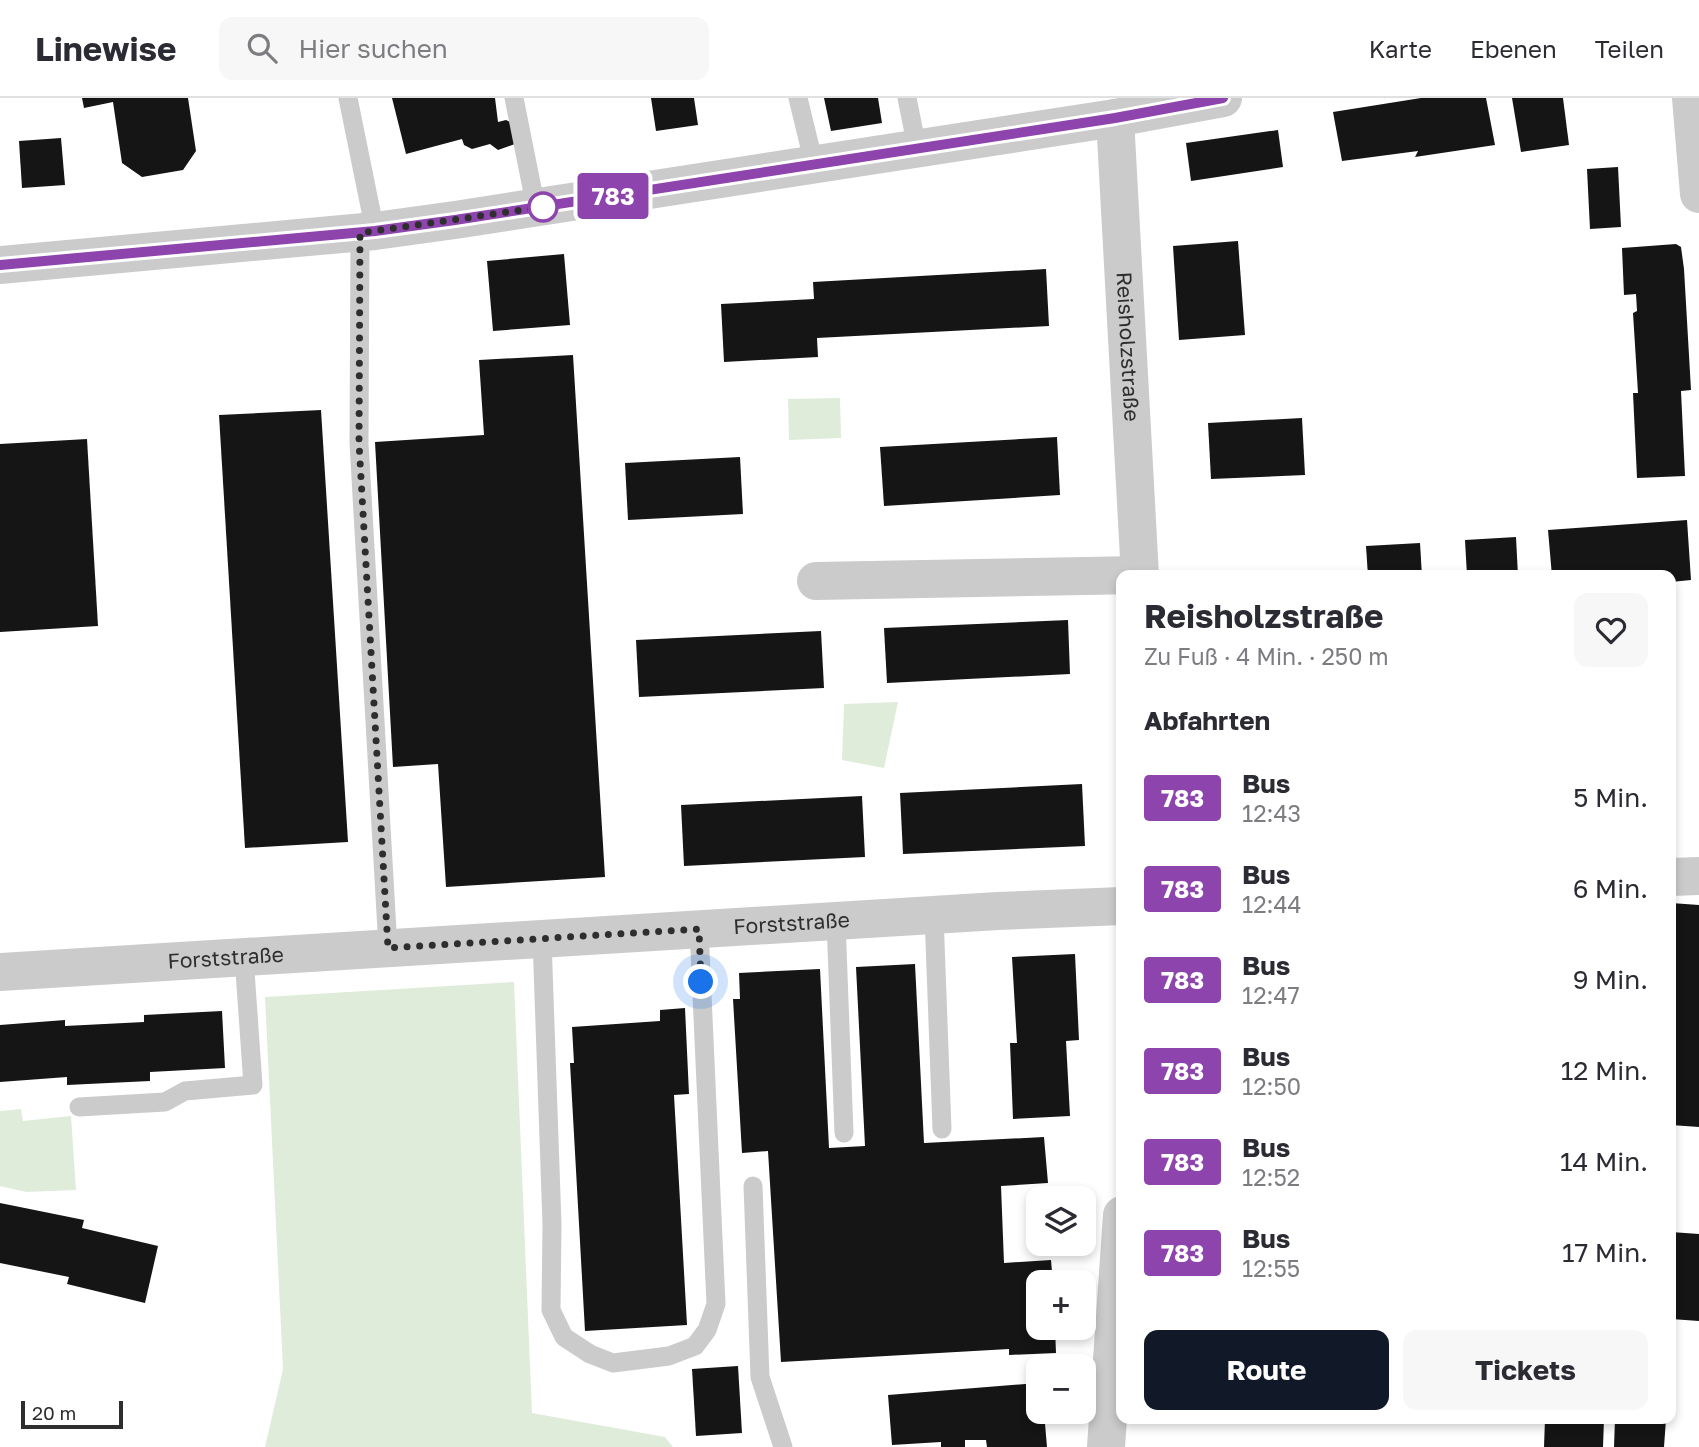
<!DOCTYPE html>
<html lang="de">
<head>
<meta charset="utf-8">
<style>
  body { margin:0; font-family:"Golos Text",sans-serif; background:#f7f7f7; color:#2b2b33; height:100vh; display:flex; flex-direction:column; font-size:26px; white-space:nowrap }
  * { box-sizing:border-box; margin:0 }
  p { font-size:23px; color:#7c7c81 }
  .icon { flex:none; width:38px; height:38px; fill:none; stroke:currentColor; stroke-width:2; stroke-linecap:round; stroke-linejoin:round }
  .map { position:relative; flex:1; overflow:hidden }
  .details { position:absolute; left:1116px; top:472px; width:560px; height:854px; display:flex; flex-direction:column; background:#fff; border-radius:14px; box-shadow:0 4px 10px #0003 }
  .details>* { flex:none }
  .badge { padding:0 14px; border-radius:5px; font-size:24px; line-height:46px }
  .tools { position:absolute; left:1026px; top:1088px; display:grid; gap:14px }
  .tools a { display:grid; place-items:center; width:70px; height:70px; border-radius:14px; background:#fff; box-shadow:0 4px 10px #0003; font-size:35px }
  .scale { position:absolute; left:21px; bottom:18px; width:102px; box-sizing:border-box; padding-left:7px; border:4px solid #2e2e2e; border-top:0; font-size:19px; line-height:24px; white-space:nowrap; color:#2e2e2e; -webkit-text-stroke:5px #fff; paint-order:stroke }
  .you { position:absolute; width:35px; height:35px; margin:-18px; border:5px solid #fff; border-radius:50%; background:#1a73e8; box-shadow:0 0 0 10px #1a73e833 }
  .map>.badge { position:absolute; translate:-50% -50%; box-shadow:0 0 0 4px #fff }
  h2 { padding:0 28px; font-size:26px; line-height:63px }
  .round { display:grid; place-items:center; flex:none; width:74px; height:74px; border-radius:14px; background:#f7f7f7 }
  .headline { display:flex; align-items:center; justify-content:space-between; height:119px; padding:0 28px }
  h1 { font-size:33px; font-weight:700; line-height:52px }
  .button { display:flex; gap:14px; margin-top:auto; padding:14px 28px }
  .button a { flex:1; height:80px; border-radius:14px; background:#111827; color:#fff; font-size:28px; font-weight:700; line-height:80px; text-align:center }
  .button a+a { background:#f7f7f7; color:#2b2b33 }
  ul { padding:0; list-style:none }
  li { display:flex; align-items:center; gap:21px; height:91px; padding:0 28px }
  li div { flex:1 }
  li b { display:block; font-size:26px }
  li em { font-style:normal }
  li .badge { min-width:77px; font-weight:700; text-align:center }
  header { display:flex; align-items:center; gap:42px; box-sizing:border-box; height:98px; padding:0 35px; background:#fff; border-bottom:2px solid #e1e1e2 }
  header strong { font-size:33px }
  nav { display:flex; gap:38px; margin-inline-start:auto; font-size:24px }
  .search { width:490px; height:63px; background:#f7f7f7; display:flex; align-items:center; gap:18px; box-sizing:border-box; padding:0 24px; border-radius:14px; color:#7c7c81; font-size:26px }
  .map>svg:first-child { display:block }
</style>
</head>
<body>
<header>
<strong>Linewise</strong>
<div class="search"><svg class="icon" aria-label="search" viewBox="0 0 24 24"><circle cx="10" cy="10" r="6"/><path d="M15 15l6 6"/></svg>Hier suchen</div>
<nav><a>Karte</a><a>Ebenen</a><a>Teilen</a></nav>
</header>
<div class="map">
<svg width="1699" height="1349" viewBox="0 0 1699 1349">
  <rect width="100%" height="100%" fill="#fff"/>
  <g fill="#e0ecda">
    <polygon points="840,300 841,340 789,342 788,301"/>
    <polygon points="898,604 884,670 842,662 844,606"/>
    <polygon points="514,884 532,1315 665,1339 673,1349 265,1349 283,1271 265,899"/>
    <polygon points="21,1011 23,1023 71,1018 76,1092 26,1094 0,1088 0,1013"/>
  </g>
  <g fill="#151515">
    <polygon points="82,0 188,0 196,53 183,72 142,79 122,65 113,4 84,10"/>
    <polygon points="392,0 495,0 498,24 506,22 512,25 515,46 498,52 490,46 472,51 464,47 462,41 406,56"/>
    <polygon points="651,0 694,0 698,27 656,33"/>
    <polygon points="824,0 878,0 882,25 831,33"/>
    <polygon points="1421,0 1486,0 1495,47 1415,59 1418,53 1342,63 1333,14"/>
    <polygon points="1512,0 1563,0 1569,47 1521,54"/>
    <polygon points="1278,32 1283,69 1191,83 1186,45"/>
    <polygon points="61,40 65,87 22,90 19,43"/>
    <polygon points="1618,69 1621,129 1590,131 1587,71"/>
    <polygon points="1238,143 1245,237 1179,242 1173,148"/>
    <polygon points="1676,146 1681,149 1684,171 1691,292 1681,293 1685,378 1637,380 1633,295 1638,295 1633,215 1637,213 1636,196 1624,197 1622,150"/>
    <polygon points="564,156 570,227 493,233 487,163"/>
    <polygon points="1046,171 1049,228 817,240 818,259 724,264 721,206 814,201 813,184"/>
    <polygon points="573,257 605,779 446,789 438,666 393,669 375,344 484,337 479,262"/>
    <polygon points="321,312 348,744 245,750 219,317"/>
    <polygon points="1302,320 1305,377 1211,381 1208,325"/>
    <polygon points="1057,339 1060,397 884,408 880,349"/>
    <polygon points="87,341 98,528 0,534 0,346"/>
    <polygon points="740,359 743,416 628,422 625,365"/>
    <polygon points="1687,422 1691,482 1671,484 1671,478 1552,478 1548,432"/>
    <polygon points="1516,439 1518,478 1467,478 1465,442"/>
    <polygon points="1420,445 1422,478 1368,478 1366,448"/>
    <polygon points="1068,522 1070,576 887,585 884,530"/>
    <polygon points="821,533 824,590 639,599 636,542"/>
    <polygon points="1082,686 1085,748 903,756 900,695"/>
    <polygon points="862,698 865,759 684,768 681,707"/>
    <polygon points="1671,805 1699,807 1699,1029 1671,1027"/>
    <polygon points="1075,856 1079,942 1066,943 1070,1018 1013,1021 1010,945 1017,945 1012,859"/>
    <polygon points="915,866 924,1045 1044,1039 1048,1085 1001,1088 1004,1165 1051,1162 1053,1185 1038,1185 1038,1230 1055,1230 1056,1255 1009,1257 1009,1251 781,1264 768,1053 742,1055 733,901 740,901 739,875 820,871 829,1050 865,1048 856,869"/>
    <polygon points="685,910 689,996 674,997 687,1227 585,1233 570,965 574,965 572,929 660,923 660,912"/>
    <polygon points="222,913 225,970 150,974 150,983 67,987 67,979 0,984 0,927 65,922 65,928 144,924 144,917"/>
    <polygon points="0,1105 84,1122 82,1130 158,1148 145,1205 67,1186 69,1179 0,1165"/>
    <polygon points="1671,1134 1699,1136 1699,1223 1671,1221"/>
    <polygon points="738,1268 742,1335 696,1338 692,1271"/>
    <polygon points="1038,1285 1038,1314 1044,1314 1047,1349 987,1349 986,1342 965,1342 965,1349 941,1349 941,1344 892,1347 888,1297"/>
    <polygon points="1545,1321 1604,1321 1603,1349 1544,1349"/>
    <polygon points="1615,1321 1666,1321 1664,1349 1614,1349"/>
  </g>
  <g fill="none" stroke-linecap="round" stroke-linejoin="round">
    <g stroke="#cbcbcb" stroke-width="19">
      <polyline points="348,0 375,133"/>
      <polyline points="514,0 536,110"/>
      <polyline points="798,0 814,66"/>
      <polyline points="907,0 917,50"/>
      <polyline points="360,135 359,345 388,850"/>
      <polyline points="934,817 942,1031"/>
      <polyline points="836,823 844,1035"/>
      <polyline points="542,841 552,1126 551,1212 564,1239 590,1256 613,1265 669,1258 695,1248 707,1232 716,1206 699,831"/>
      <polyline points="79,1009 165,1004 185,993 253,987 244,859"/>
      <polyline points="753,1088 760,1279 783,1349"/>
    </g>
    <g stroke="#cbcbcb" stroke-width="38">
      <polyline points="1691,0 1699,96"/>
      <path id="s1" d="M1115,20L1140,478"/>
      <polyline points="0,167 375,133 455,122 1115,20 1223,0"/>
      <polyline points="816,483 1140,477"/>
      <polyline points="1671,779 1699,778"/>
      <path id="s2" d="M0,874L998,813L1122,808"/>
      <polyline points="1106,1349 1122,1117"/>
    </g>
  </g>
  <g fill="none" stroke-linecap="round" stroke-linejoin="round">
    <g stroke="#fff" stroke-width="16">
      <polyline id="line" points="0,167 375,133 455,122 1115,20 1223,0"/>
    </g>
    <use href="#line" stroke="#8e44ad" stroke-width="10"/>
    <polyline stroke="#2e2e2e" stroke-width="7" stroke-dasharray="0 12.6" points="543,109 360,135 359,345 388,850 699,831 701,884"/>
  </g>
  <circle fill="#fff" stroke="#8e44ad" stroke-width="3.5" cx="543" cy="109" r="14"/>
  <g text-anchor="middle" stroke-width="7" stroke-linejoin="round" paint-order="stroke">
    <g font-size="21" fill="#2e2e2e" stroke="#fff">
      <text dy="7" stroke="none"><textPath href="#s1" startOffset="229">Reisholzstraße</textPath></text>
      <text dy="7" stroke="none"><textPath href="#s2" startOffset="793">Forststraße</textPath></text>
      <text dy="7" stroke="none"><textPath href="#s2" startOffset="226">Forststraße</textPath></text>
    </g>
  </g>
</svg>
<div class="tools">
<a><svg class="icon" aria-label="layers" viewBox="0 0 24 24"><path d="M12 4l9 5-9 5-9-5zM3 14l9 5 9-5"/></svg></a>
<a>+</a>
<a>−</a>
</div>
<div class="scale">20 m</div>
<div class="you" style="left:701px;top:884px"></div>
<b class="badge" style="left:613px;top:98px;background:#8e44ad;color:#fff">783</b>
<section class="details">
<div class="headline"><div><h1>Reisholzstraße</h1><p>Zu Fuß · 4 Min. · 250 m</p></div><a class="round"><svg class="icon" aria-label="heart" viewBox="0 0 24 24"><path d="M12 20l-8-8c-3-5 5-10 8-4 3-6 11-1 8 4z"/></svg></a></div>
<h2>Abfahrten</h2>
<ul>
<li><span class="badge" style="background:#8e44ad;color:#fff">783</span><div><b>Bus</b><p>12:43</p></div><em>5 Min.</em></li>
<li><span class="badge" style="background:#8e44ad;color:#fff">783</span><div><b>Bus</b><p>12:44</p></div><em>6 Min.</em></li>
<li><span class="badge" style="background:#8e44ad;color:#fff">783</span><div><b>Bus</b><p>12:47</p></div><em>9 Min.</em></li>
<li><span class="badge" style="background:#8e44ad;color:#fff">783</span><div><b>Bus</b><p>12:50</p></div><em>12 Min.</em></li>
<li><span class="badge" style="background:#8e44ad;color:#fff">783</span><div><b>Bus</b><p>12:52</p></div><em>14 Min.</em></li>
<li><span class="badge" style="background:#8e44ad;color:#fff">783</span><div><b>Bus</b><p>12:55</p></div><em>17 Min.</em></li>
</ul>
<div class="button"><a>Route</a><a>Tickets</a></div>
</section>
</div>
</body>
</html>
